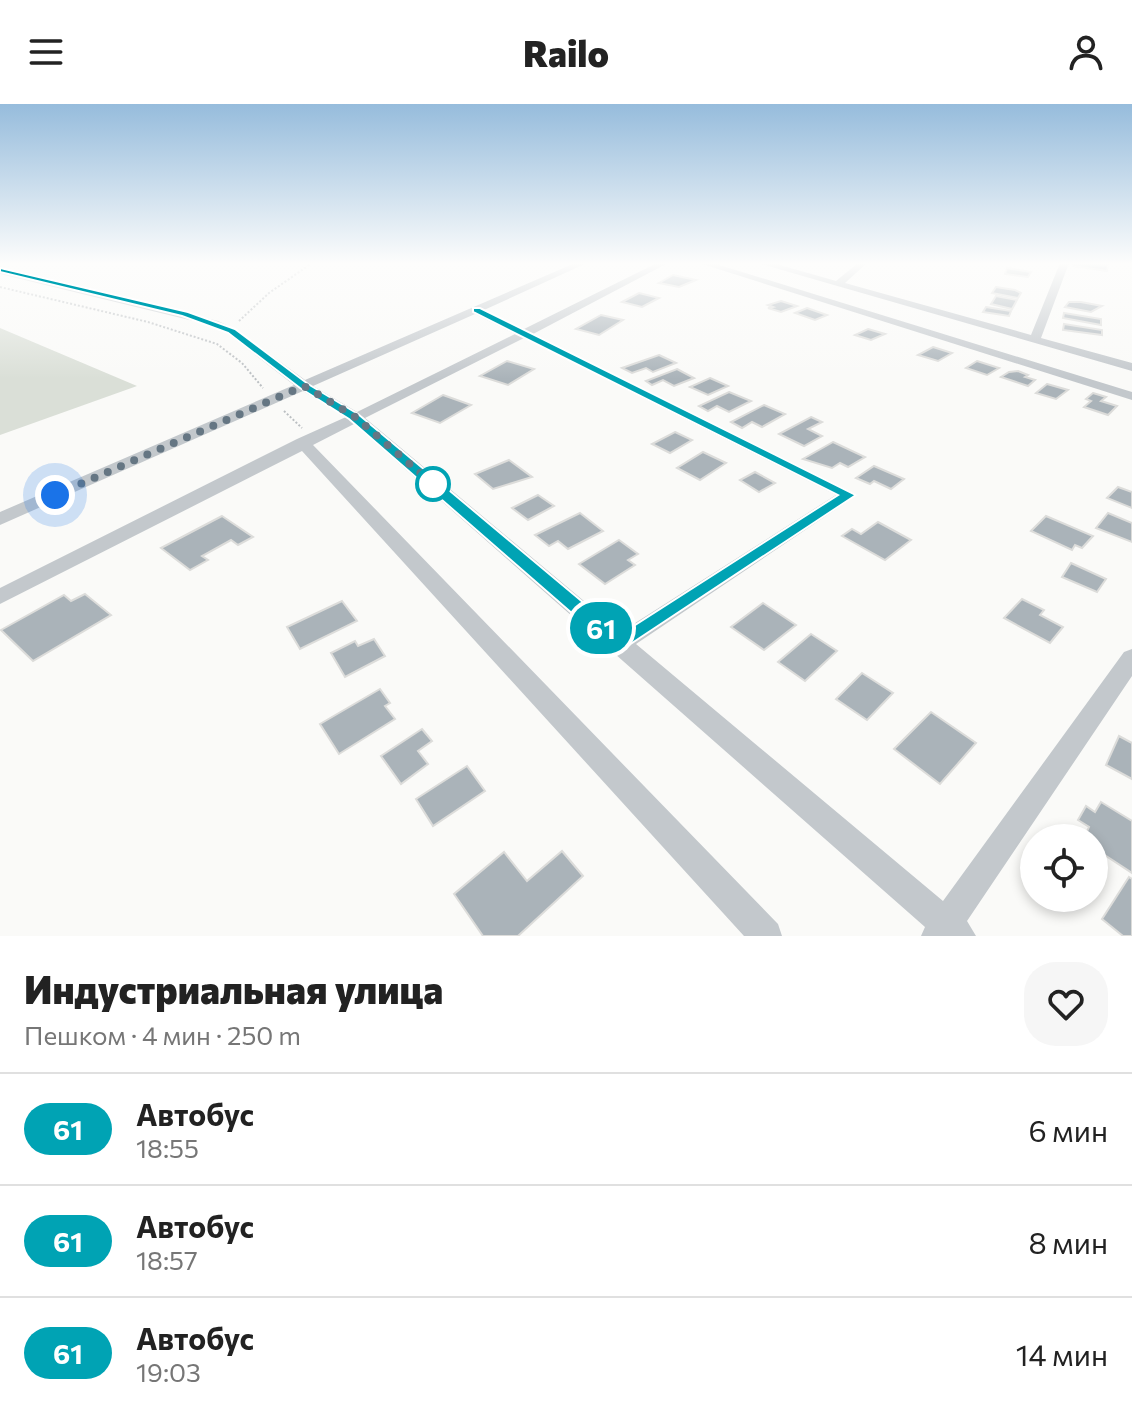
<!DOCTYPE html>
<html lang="ru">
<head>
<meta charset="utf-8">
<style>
  body { margin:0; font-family:Commissioner,sans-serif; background:#f6f6f6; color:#222; height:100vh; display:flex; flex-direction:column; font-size:30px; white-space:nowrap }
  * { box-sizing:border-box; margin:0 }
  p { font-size:26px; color:#767676 }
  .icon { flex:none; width:44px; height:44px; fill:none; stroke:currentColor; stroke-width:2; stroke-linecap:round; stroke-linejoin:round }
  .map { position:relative; height:832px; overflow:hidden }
  .panel { display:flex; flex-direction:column; background:#fff; flex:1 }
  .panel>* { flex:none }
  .badge { padding:0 16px; border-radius:26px; font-size:28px; line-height:52px }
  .buttons { position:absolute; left:1020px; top:720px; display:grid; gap:16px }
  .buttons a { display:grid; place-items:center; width:88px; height:88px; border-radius:50%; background:#fff; box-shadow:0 4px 12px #0003; font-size:40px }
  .you { position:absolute; width:40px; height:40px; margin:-20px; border:6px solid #fff; border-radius:50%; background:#1a73e8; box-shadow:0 0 0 12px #1a73e833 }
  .map>.badge { position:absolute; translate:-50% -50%; box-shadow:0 0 0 4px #fff }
  .round { display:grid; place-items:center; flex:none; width:84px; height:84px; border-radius:32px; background:#f6f6f6 }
  .overview { display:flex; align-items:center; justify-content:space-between; height:136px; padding:0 24px }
  h1 { font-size:38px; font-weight:800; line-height:60px }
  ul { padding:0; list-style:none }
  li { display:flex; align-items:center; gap:24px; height:112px; padding:0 24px; border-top:2px solid #e0e0e0 }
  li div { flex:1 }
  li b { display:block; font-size:30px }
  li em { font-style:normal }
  li .badge { min-width:88px; font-weight:700; text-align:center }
  header { display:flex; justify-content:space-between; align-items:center; height:104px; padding:0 24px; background:#fff; font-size:36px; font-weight:800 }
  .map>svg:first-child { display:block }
</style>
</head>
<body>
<header><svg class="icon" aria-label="menu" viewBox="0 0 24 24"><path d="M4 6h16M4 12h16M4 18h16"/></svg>Railo<svg class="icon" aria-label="person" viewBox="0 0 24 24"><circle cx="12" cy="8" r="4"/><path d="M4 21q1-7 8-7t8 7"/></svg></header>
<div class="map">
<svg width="1132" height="832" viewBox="0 0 1132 832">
  <rect width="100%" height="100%" fill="#fafaf8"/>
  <polygon fill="#dadfd7" points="0,224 137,282 0,331"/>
  <g fill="#aab3b9" stroke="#dcdcda" stroke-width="2">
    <polygon points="1074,159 1092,159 1108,161 1107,167 1073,162"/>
    <polygon points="1007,164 1031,168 1028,173 1005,170"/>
    <polygon points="673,171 696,176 679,183 659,179"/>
    <polygon points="996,183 1015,186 1021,189 1018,194 992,189"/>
    <polygon points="639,189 659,194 642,203 622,198"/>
    <polygon points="996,192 1017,196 1012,205 991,200"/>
    <polygon points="781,197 797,202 781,208 768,204 773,203 768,201"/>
    <polygon points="1069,198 1081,198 1102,202 1091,208 1065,203"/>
    <polygon points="986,203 1011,207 1009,212 983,208"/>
    <polygon points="807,204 827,211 815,216 795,209"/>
    <polygon points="1064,209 1101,215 1101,221 1063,214"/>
    <polygon points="601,211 623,216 599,231 576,225"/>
    <polygon points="1064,220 1102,226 1102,231 1063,226"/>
    <polygon points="868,225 885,230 871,236 855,231"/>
    <polygon points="933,243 952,249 938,257 918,251"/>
    <polygon points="659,251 676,259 653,268 646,264 632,269 622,264"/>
    <polygon points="507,257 534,265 508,281 480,272"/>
    <polygon points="977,257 999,264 987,271 966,264"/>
    <polygon points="677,265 694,274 674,282 663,276 652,281 646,277"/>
    <polygon points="1018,267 1028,271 1025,273 1035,276 1028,282 1001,273 1009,268"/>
    <polygon points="710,274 728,282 708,291 690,283"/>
    <polygon points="1047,280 1068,286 1056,295 1036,289"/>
    <polygon points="729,288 751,297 729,308 717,302 708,307 699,302"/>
    <polygon points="1093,289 1106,293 1101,297 1117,302 1108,311 1084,303 1091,297 1086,295"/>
    <polygon points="443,291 471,301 440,319 412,309"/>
    <polygon points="764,301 785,310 762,323 752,318 742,324 731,318"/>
    <polygon points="811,313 822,318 808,325 822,332 804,342 779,330"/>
    <polygon points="675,328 692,336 670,349 652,340"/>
    <polygon points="833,338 865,353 848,363 840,359 832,364 803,355"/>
    <polygon points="703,348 726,359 700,376 677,364"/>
    <polygon points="509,356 532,373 493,385 475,370"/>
    <polygon points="874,362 904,375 891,385 874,377 870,380 856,374"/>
    <polygon points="755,368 775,379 759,388 740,376"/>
    <polygon points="1118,383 1132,388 1132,404 1107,394"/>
    <polygon points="538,391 554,402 528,416 512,404"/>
    <polygon points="580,409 603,427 568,445 558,437 549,442 535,431"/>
    <polygon points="1108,409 1132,419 1132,438 1096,424"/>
    <polygon points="222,412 253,433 238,441 231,436 202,452 208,456 190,466 161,444"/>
    <polygon points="1046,412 1093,432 1082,444 1075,441 1072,446 1031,427"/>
    <polygon points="878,418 911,436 885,456 842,432 852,425 861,430"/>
    <polygon points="619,436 638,450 628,456 635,461 605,480 579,460"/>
    <polygon points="1071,459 1106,475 1097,488 1062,473"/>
    <polygon points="85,490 111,511 33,557 1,526 64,491 71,497"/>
    <polygon points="1022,495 1044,506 1040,511 1063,523 1050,539 1004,514"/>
    <polygon points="342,497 357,517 300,545 287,523"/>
    <polygon points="763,499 796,521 764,546 731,523"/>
    <polygon points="811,530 837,547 805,577 778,558"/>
    <polygon points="374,535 385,552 345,573 331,549 355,537 358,542"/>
    <polygon points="862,569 893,589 867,616 836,595"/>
    <polygon points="380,585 390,599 385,602 395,615 339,650 320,620"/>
    <polygon points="931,608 976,639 940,680 894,645"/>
    <polygon points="422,625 432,637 418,647 428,660 401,680 381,652"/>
    <polygon points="1119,632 1132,639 1132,675 1106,661"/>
    <polygon points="467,662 485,687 433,722 416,695"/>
    <polygon points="1101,698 1132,717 1132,769 1094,744 1094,734 1084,734 1089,723 1078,716 1086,702 1095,708"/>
    <polygon points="562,747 583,772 518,832 483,832 454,790 504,748 527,777"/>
    <polygon points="1129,773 1132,775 1132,832 1123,832 1102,815"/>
  </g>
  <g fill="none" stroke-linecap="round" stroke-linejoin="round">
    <g stroke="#bbbfc2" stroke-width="2" stroke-dasharray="2 2" stroke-linecap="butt">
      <polyline points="0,183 148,218 217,240 242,259 263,284"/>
      <polyline points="239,217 269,189 312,159"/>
      <polyline points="284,307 302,324"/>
    </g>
    <g fill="#c3c8cc" fill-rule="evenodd">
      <path d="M575,159H587L484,206L524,225L657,159H668L533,230L857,391L636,540L943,797L1124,548L1132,545V572L967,817L976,832H921L925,823L354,320L313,341L778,820L782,832H744L302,347L0,500V484L297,335L346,313L303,287L0,421V408L294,281L227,229L210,221L0,170V164L218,217L235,225L305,276ZM475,210L515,230L357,308L313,282ZM524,234L836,391L621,528L365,314Z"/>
      <polygon points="699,159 713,159 1132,288 1132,296"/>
      <polygon points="758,159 773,159 836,177 858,159 867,159 845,179 1031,231 1060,159 1069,159 1041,234 1132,259 1132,267"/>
    </g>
  </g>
  <linearGradient id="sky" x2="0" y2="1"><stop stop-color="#96bcdc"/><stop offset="0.58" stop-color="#fdfdfc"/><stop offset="1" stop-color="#fdfdfc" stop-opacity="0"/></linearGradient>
  <rect width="1132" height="275" fill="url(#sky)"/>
  <polygon fill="#00a3b4" stroke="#fff" stroke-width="2" points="0,164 188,208 235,225 308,280 358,310 621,530 838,391 473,208 473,204 480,204 856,391 620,547 613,545 349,315 300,284 228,229 182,212 0,168"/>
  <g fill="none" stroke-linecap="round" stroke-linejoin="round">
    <polyline stroke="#657683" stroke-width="8" stroke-dasharray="0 14.4" points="55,391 304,282 354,312 440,386 433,380"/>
  </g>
  <circle fill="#fff" stroke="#00a3b4" stroke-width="4" cx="433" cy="380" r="16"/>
</svg>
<div class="buttons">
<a><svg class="icon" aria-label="locate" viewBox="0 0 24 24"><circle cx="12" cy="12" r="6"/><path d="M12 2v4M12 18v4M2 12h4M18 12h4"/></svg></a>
</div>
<div class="you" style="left:55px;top:391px"></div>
<b class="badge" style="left:601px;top:524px;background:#00a3b4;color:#fff">61</b>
</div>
<section class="panel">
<div class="overview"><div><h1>Индустриальная улица</h1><p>Пешком · 4 мин · 250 m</p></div><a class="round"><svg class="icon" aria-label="heart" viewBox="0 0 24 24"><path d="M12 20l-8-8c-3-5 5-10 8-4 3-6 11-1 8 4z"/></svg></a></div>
<ul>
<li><span class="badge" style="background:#00a3b4;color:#fff">61</span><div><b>Автобус</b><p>18:55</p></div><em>6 мин</em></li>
<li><span class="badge" style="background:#00a3b4;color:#fff">61</span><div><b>Автобус</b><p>18:57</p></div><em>8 мин</em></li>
<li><span class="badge" style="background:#00a3b4;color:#fff">61</span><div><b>Автобус</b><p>19:03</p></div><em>14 мин</em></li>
</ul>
</section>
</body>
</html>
